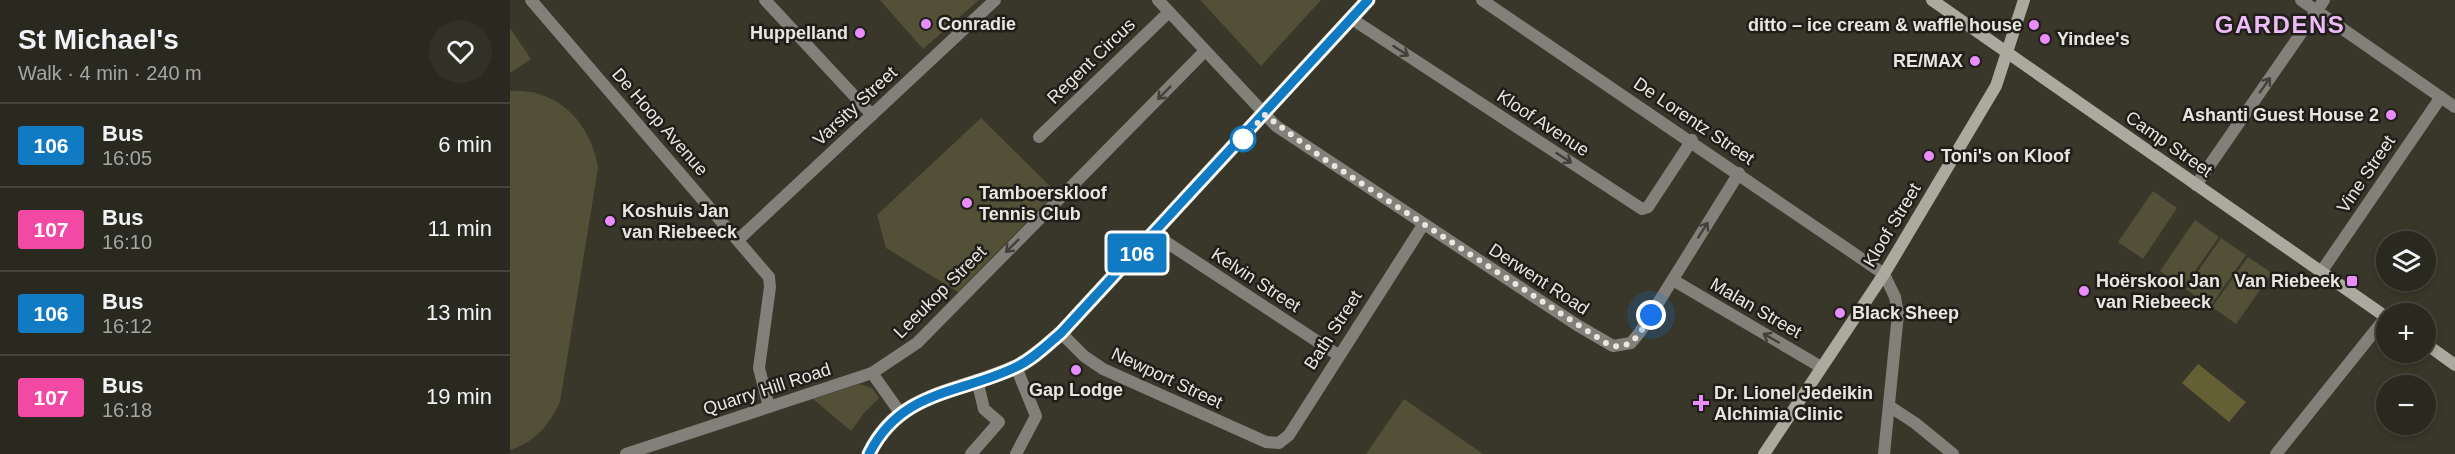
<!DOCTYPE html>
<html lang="en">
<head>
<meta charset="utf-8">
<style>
  body { margin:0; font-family:Helvetica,sans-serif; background:#323128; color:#f1f3f6; height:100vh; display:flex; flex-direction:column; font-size:22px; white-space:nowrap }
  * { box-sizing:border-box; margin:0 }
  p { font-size:20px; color:#a5a6a4 }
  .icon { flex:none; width:33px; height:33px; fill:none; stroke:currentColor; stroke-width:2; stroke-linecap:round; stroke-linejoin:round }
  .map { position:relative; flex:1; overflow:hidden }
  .side { display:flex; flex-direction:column; background:#2a291f; width:510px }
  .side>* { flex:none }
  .badge { padding:0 12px; border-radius:4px; font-size:21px; line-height:39px }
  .tools { position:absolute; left:1866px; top:231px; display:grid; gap:12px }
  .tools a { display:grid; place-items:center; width:60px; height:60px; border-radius:50%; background:#2a291f; box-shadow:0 3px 9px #0003,0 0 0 2px #46453d; font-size:30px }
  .you { position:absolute; width:30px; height:30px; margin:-15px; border:4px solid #fff; border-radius:50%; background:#1a73e8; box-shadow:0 0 0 9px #1a73e833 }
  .map>.badge { position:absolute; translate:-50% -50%; box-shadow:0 0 0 3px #fff }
  .round { display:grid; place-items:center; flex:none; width:63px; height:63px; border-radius:32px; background:#323128 }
  .head { display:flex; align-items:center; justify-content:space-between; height:102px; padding:0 18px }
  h1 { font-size:28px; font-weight:700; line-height:45px }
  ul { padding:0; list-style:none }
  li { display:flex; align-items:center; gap:18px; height:84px; padding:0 18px; border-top:2px solid #46453d }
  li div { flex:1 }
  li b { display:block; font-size:22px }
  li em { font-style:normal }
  li .badge { min-width:66px; font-weight:700; text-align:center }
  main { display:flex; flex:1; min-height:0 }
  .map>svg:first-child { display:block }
</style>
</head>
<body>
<main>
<section class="side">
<div class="head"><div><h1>St Michael's</h1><p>Walk · 4 min · 240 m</p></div><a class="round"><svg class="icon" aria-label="heart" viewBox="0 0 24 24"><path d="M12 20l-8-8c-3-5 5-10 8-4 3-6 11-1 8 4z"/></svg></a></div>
<ul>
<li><span class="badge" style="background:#107ac3;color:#fff">106</span><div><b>Bus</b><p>16:05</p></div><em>6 min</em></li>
<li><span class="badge" style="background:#f24aa4;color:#fff">107</span><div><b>Bus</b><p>16:10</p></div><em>11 min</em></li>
<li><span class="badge" style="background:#107ac3;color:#fff">106</span><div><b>Bus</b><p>16:12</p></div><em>13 min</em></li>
<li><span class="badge" style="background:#f24aa4;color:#fff">107</span><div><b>Bus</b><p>16:18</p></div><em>19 min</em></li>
</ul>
</section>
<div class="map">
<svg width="1945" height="454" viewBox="0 0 1945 454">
  <rect width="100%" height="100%" fill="#383729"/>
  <g fill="#525036">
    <polygon points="370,0 469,0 413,49"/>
    <polygon points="690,0 811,0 751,66"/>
    <polygon points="0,28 21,59 0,73"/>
    <path d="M0,91C48,88 81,123 88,168L50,402C39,425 25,442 0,450Z"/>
    <polygon points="471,118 546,192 448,292 376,248 367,215"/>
    <polygon points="1643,191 1667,208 1633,259 1608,242"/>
    <polygon points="1685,220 1709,237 1673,288 1650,271"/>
    <polygon points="1711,238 1736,255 1700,307 1676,289"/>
    <polygon points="1738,257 1762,273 1726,324 1702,307"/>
    <polygon points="350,384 362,388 369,398 354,413 341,431 303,399"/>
    <polygon points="894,399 973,454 856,454"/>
  </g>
  <polygon fill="#645f35" points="1688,364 1736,402 1719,422 1672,383"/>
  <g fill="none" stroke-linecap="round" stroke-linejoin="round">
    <g stroke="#818079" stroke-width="12">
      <polyline points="21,0 259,277 260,287 249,368 259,407"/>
      <polyline points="255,0 362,115"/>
      <polyline points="648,0 766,126 1067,325 1103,346 1121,343 1130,332 1229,173"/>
      <polyline points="972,0 1374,274 1385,297 1388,314 1374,454"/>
      <polyline points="1791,0 1945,107"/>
      <polyline points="842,19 1132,209 1138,207 1182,140"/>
      <polyline points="529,137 659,12"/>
      <polyline points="1686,185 1814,0"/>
      <polyline points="644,234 828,355"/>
      <polyline points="229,239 485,0"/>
      <polyline points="1811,272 1931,97"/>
      <polyline points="1163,280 1311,367"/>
      <polyline points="551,333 574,356 593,369 756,442 769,443 779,435 913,225"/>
      <polyline points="506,367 526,416 506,454"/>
      <polyline points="362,373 407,343 695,51"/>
      <polyline points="1379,406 1405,423 1443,454"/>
      <polyline points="116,454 362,373 391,414"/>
      <polyline points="461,454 489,422 474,409 467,380"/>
      <polyline points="1766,454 1876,317"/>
    </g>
    <g stroke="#aaaa9e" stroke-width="12">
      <polyline points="1422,0 1876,317"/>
      <polyline points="1916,344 1945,365"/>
      <polyline points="1254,454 1374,274 1486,86 1514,0"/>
    </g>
    <path stroke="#cbc9bb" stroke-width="15" d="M359,454C390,390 451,393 506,367C523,359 537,345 551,333L858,0"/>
  </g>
  <defs><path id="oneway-shaft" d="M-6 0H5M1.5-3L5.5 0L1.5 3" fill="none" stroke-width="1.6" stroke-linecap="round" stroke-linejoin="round" transform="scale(1.5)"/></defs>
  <g stroke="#41403a">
    <use href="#oneway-shaft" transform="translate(891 51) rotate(33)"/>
    <use href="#oneway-shaft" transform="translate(1755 85) rotate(-55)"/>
    <use href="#oneway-shaft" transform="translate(654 93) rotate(135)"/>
    <use href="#oneway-shaft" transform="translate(1054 158) rotate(33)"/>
    <use href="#oneway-shaft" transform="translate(1193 230) rotate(-57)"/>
    <use href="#oneway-shaft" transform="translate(502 246) rotate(135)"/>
    <use href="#oneway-shaft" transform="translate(1261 338) rotate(-150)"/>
  </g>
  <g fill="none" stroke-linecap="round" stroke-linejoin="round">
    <g stroke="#fff" stroke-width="14">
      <path id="line" d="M359,454C391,389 451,394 506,367C523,359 537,345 551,333L858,0"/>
    </g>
    <use href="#line" stroke="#107ac3" stroke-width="9"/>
    <path stroke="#e8e7df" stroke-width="6" stroke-dasharray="0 10.8" d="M733,139L755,115L811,157L1099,345C1122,352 1131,331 1141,315"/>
  </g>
  <g fill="#e98dfe" stroke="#1f1e18" stroke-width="2">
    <circle cx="416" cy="24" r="6"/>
    <circle cx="1524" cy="25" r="6"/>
    <circle cx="350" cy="33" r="6"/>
    <circle cx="1535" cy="39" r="6"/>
    <circle cx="1465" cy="61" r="6"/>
    <circle cx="1881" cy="115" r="6"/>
    <circle cx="1419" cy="156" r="6"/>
    <circle cx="457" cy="203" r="6"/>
    <circle cx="100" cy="221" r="6"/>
    <rect x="1836" y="275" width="12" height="12" rx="3"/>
    <circle cx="1574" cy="291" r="6"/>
    <circle cx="1330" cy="313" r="6"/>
    <circle cx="566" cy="370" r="6"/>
    <path d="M1188 394h6v6h6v6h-6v6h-6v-6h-6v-6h6z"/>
  </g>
  <circle fill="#fff" stroke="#107ac3" stroke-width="3" cx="733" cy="139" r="12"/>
  <g text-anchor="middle" stroke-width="5" stroke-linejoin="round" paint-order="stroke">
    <g font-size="18" font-weight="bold" fill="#e8e7df" stroke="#1f1e18" text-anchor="start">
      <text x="428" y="30">Conradie</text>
      <text x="1512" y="31" text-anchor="end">ditto – ice cream &amp; waffle house</text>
      <text x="338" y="39" text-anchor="end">Huppelland</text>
      <text x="1547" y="45">Yindee's</text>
      <text x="1453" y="67" text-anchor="end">RE/MAX</text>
      <text x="1869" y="121" text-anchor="end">Ashanti Guest House 2</text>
      <text x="1431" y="162">Toni's on Kloof</text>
      <text x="469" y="199">Tamboerskloof<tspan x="469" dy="21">Tennis Club</tspan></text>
      <text x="112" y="217">Koshuis Jan<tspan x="112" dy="21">van Riebeeck</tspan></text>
      <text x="1586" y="287">Hoërskool Jan<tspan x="1586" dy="21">van Riebeeck</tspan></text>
      <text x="1830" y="287" text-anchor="end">Van Riebeek</text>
      <text x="1342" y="319">Black Sheep</text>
      <text x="566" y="396" text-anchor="middle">Gap Lodge</text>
      <text x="1204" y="399">Dr. Lionel Jedeikin<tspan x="1204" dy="21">Alchimia Clinic</tspan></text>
    </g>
    <g font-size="18" fill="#e8e7df" stroke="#1f1e18">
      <text transform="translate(581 61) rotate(-44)" y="6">Regent Circus</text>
      <text transform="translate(345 106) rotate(-43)" y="6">Varsity Street</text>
      <text transform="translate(1184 121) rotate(34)" y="6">De Lorentz Street</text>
      <text transform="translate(150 122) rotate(49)" y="6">De Hoop Avenue</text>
      <text transform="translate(1033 123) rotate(33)" y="6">Kloof Avenue</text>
      <text transform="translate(1659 144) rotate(35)" y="6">Camp Street</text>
      <text transform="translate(1856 174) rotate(-56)" y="6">Vine Street</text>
      <text transform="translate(1382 225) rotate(-59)" y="6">Kloof Street</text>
      <text transform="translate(1029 279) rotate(33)" y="6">Derwent Road</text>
      <text transform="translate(746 280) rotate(33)" y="6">Kelvin Street</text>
      <text transform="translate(430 292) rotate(-45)" y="6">Leeukop Street</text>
      <text transform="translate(1246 308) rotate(30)" y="6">Malan Street</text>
      <text transform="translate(823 330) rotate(-57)" y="6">Bath Street</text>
      <text transform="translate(657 378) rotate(25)" y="6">Newport Street</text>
      <text transform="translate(257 389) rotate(-18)" y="6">Quarry Hill Road</text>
    </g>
    <g font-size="24" font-weight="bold" letter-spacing="1.5" fill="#eebbf9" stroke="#1f1e18">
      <text x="1770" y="33">GARDENS</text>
    </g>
  </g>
</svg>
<div class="tools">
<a><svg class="icon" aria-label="layers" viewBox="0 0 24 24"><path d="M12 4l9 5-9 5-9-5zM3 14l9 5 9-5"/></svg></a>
<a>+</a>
<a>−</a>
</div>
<div class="you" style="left:1141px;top:315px"></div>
<b class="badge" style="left:627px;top:253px;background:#107ac3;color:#fff">106</b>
</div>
</main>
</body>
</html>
